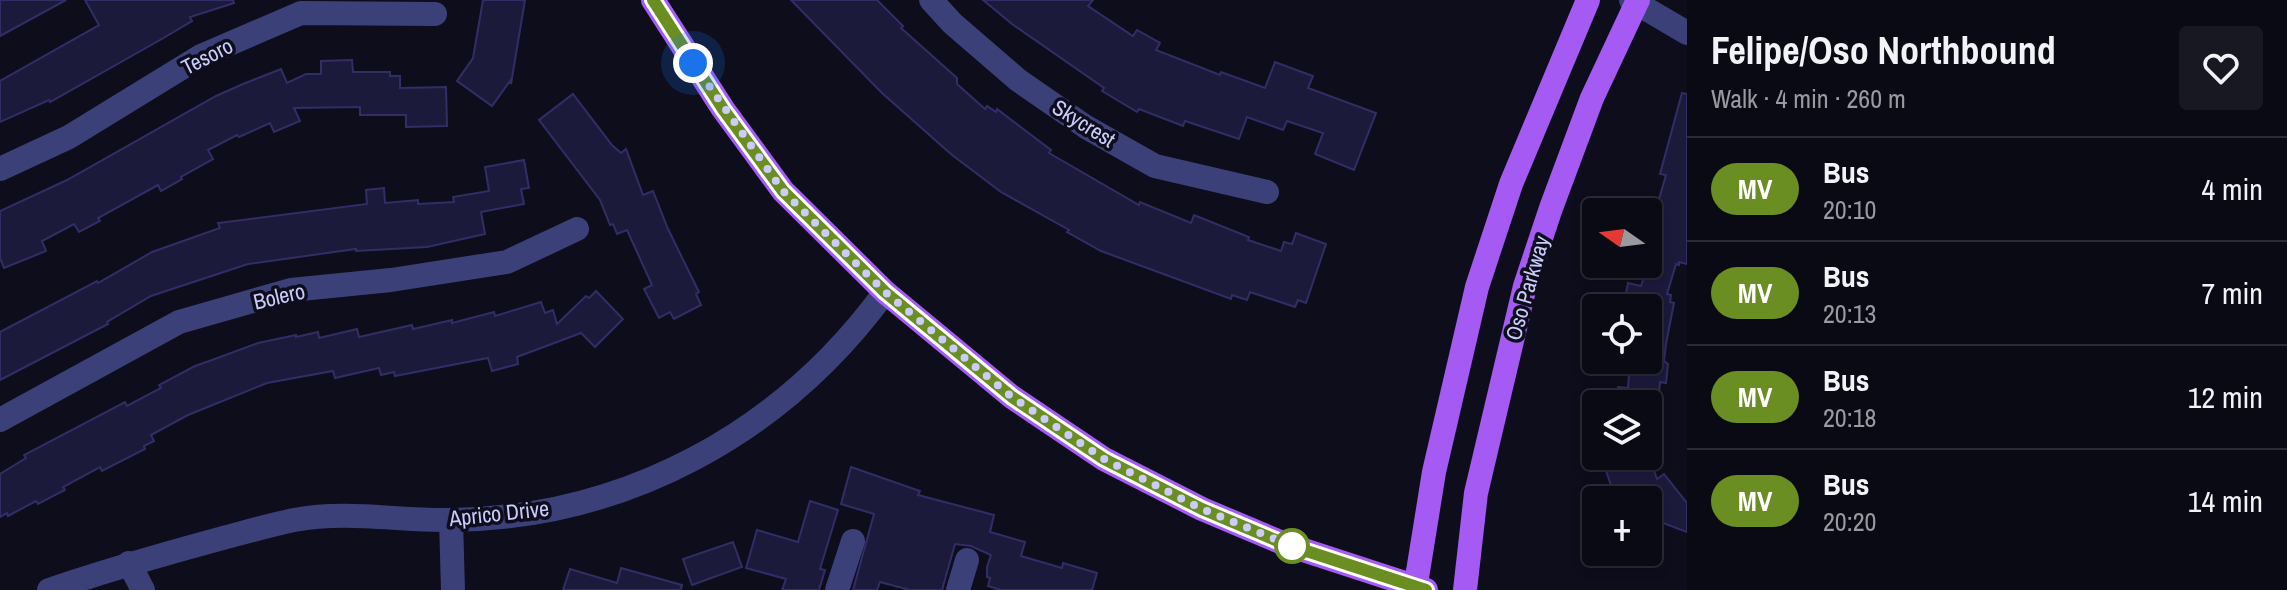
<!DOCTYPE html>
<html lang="en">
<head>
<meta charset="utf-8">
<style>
  body { margin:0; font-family:"Archivo Narrow",sans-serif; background:#181822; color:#f1f3f6; height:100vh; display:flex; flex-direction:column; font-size:30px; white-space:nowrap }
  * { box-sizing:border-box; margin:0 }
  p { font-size:26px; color:#999aa0 }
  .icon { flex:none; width:44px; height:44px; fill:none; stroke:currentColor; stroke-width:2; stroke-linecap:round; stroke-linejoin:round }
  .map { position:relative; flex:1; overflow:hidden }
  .side { display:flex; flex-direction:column; background:#0a0a15; width:600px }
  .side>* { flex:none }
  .badge { padding:0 16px; border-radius:26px; font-size:28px; line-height:52px }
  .needle { width:52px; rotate:284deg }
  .tools { position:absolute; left:1582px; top:198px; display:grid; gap:16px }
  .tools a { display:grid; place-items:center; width:80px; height:80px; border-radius:8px; background:#0a0a15; box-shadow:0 4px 12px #0003,0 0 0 2px #2a2b34; font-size:40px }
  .you { position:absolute; width:40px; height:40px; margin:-20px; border:6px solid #fff; border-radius:50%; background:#1a73e8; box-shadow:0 0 0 12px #1a73e833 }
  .map>.badge { position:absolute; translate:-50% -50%; box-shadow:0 0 0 4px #fff }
  .round { display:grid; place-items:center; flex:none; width:84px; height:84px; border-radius:8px; background:#181822 }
  .head { display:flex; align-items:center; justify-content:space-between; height:136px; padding:0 24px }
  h1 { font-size:38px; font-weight:800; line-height:60px }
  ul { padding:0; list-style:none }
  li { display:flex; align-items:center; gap:24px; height:104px; padding:0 24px; border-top:2px solid #2a2b34 }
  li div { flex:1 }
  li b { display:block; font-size:30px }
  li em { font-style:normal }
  li .badge { min-width:88px; font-weight:700; text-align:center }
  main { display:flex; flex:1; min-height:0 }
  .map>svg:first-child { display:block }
</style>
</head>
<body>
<main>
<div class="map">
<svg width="1687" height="590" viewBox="0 0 1687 590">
  <rect width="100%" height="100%" fill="#0d0d1c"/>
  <g fill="#1c1a3b" stroke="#312e66" stroke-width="2">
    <polygon points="0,0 66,0 0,36"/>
    <polygon points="85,0 233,0 234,3 190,17 192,21 160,40 50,102 49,100 0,122 0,81 99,25"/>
    <polygon points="483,0 525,0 511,84 510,81 492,106 457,81 473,58"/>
    <polygon points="791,0 877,0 903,26 901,28 957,78 957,84 985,109 987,106 996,112 997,109 1051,150 1049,153 1139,205 1140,202 1191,223 1194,215 1249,237 1248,240 1281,251 1284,242 1292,244 1296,233 1326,244 1306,303 1298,300 1295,307 1250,292 1247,300 1232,295 1231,299 1101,251 1067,232 1069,230 1001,192 952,155 882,93"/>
    <polygon points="983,0 1093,0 1088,6 1133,36 1137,30 1160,43 1156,50 1220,75 1221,72 1265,88 1275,62 1313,76 1308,88 1376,113 1354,170 1315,154 1323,133 1287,121 1283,130 1247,117 1239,139 1185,121 1183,126 1139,109 1137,112 1102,91 1104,88 1012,24"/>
    <polygon points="352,60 353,72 390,72 390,76 400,76 400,88 446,87 447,126 406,127 406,115 360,115 360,107 294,108 300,121 274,132 270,123 239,137 237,135 208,150 213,159 181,177 182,179 161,191 158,185 98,218 100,221 79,232 74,224 42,241 46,251 4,268 0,258 0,211 67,180 216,96 243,84 281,69 287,83 306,74 321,74 321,61"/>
    <polygon points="1682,93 1687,94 1687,264 1679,262 1679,265 1676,264 1667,294 1671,295 1670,302 1674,303 1666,344 1664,361 1668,364 1666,383 1660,382 1658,404 1617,404 1618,387 1628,388 1630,360 1648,360 1648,308 1623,308 1628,283 1641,286 1648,264 1648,237 1666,175 1660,174"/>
    <polygon points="573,94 612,145 621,153 626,149 643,195 653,191 668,229 699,292 696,294 701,305 674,319 670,312 659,318 644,289 652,285 627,230 617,234 613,224 610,225 600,200 539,120"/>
    <polygon points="524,160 529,188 521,189 524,204 481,212 485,234 427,247 356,251 356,249 248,264 151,296 107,322 108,324 0,380 0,332 97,281 98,283 152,252 220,228 218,223 367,204 366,190 384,188 385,203 418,200 418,204 454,202 453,197 489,191 485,167"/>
    <polygon points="596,291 623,319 595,347 581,333 517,357 518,364 492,371 488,358 395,376 394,372 381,375 379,368 335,378 333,371 267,383 188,415 151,435 154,441 144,446 145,449 102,471 100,467 63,487 65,490 38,504 36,501 8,516 7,513 0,517 0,474 26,458 24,455 125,402 127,406 161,388 159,385 195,366 212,360 258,343 296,335 296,337 318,332 319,338 357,329 359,337 412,325 413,329 452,320 452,323 494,312 495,316 541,302 545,313 553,310 557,324 586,296 589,298"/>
    <polygon points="1601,456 1649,456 1657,479 1664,474 1687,503 1687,532 1663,523 1661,519 1648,528 1648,500 1616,500"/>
    <polygon points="851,467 920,491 918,495 994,515 990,532 1025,542 1021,556 1062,568 1063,563 1097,573 1092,590 1001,590 988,586 990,578 987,577 987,567 991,555 971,546 955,544 942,590 910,590 880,582 877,590 853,590 874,514 841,504"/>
    <polygon points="810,501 838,510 820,569 825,570 819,590 782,590 786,579 746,568 757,530 798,542"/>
    <polygon points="733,542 742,567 692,585 683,559"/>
    <polygon points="621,568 682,585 681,590 563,590 570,569 617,583"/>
  </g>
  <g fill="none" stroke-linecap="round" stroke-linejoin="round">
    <g stroke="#3b4178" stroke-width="24">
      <polyline points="931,0 952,23 1018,80 1086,127 1155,166 1267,192"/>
      <polyline points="1631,0 1687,33"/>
      <polyline points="0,169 69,137 201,56 301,13 435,14"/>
      <polyline points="0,420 179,322 291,290 391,280 507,262 577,229"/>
      <polyline points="451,520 453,590"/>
      <polyline points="129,563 143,590"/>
      <path d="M49,590C107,570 164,554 223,538C246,532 270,525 294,520C348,510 397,521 451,520C626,518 782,433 885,292"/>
      <polyline points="837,590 853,541"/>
      <polyline points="958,590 967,560"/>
    </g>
    <g stroke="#a45af3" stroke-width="24">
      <polyline points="653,0 723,109 783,191 885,292 1012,397 1104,459 1202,509 1285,544 1426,590"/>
      <polyline points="1415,590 1434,472 1477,287 1511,184 1588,0"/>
      <polyline points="1465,590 1476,493 1525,286 1551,208 1592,98 1638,0"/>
    </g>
  </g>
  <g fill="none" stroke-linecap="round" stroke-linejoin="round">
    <g stroke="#fff" stroke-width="18">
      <polyline id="line" points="653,0 723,109 783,191 885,292 1012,397 1104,459 1202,509 1285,544 1426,590"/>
    </g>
    <use href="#line" stroke="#6b8e23" stroke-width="12"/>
    <polyline stroke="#cbccfb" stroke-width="8" stroke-dasharray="0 14.4" points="693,63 783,191 885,292 1012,397 1104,459 1202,509 1292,546"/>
  </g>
  <circle fill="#fff" stroke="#6b8e23" stroke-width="4" cx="1292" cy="546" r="16"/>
  <g text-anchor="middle" stroke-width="7" stroke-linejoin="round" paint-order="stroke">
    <g font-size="22" fill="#cbccfb" stroke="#0d0d1c">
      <text transform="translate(207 56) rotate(-27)" y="8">Tesoro</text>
      <text transform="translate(1084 123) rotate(32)" y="8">Skycrest</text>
      <text transform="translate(1527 288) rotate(-74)" y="8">Oso Parkway</text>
      <text transform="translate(279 296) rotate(-13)" y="8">Bolero</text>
      <text transform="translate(499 513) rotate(-6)" y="8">Aprico Drive</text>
    </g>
  </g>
</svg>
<div class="tools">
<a><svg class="needle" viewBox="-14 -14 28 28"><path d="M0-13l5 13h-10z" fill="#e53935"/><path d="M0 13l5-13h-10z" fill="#999aa0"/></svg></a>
<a><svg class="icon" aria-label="locate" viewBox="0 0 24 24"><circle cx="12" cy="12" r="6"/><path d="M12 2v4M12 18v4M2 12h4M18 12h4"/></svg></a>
<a><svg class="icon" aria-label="layers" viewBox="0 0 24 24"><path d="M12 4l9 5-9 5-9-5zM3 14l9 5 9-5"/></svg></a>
<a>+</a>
</div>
<div class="you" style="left:693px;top:63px"></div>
</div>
<section class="side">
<div class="head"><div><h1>Felipe/Oso Northbound</h1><p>Walk · 4 min · 260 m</p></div><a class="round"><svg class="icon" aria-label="heart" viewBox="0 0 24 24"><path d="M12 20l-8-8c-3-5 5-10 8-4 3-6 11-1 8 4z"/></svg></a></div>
<ul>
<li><span class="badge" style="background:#6b8e23;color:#fff">MV</span><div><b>Bus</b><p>20:10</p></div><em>4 min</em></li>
<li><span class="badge" style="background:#6b8e23;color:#fff">MV</span><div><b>Bus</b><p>20:13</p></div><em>7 min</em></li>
<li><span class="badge" style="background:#6b8e23;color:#fff">MV</span><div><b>Bus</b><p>20:18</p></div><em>12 min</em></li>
<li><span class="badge" style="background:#6b8e23;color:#fff">MV</span><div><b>Bus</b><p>20:20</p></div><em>14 min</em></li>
</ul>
</section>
</main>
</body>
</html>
